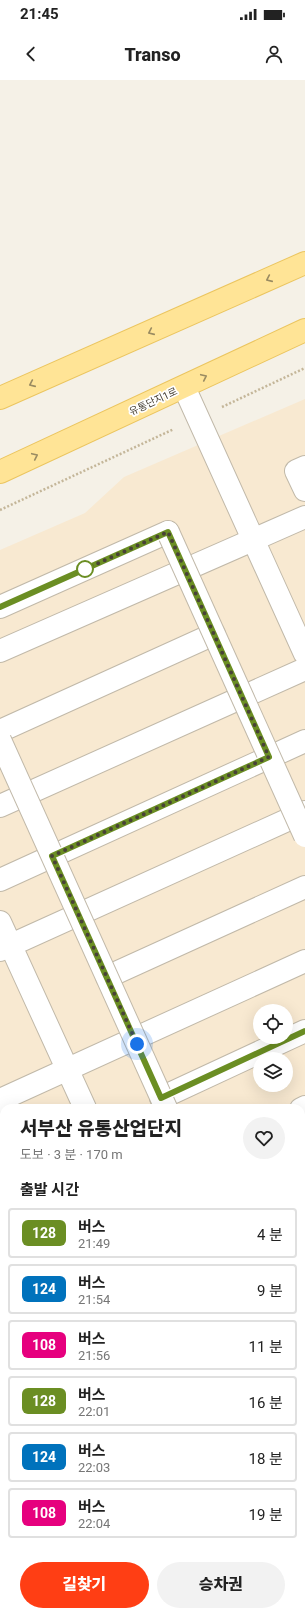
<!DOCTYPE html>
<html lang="ko">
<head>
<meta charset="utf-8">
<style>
  body { margin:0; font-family:Roboto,"Noto Sans KR",sans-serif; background:#f2f2f2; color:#222; height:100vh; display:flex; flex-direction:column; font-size:15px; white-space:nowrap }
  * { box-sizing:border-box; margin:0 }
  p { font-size:13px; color:#767676 }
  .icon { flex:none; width:22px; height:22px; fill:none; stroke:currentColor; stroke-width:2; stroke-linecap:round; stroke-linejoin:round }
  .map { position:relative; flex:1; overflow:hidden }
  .side { position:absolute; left:0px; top:1024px; width:305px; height:512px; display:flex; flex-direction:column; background:#fff; border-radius:12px 12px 0 0; box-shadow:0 4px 16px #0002 }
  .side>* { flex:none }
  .badge { padding:0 8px; border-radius:6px; font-size:14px; line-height:26px }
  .tools { position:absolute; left:253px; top:924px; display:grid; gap:8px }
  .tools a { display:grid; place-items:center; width:40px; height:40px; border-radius:50%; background:#fff; box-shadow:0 4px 16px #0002; font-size:20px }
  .you { position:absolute; width:20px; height:20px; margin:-10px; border:3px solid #fff; border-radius:50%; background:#1a73e8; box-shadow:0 0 0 6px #1a73e833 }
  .map>.badge { position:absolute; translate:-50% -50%; box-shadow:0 0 0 2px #fff }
  h2 { padding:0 20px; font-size:15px; line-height:36px }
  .round { display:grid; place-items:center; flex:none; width:42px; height:42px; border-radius:21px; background:#f2f2f2 }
  .overview { display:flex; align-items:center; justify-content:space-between; height:68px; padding:0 20px }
  h1 { font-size:19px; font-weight:800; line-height:30px }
  .cta { display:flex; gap:8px; margin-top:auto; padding:8px 20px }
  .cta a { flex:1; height:46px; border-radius:24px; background:#ff3e14; color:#fff; font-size:16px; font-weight:800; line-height:46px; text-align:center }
  .cta a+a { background:#f2f2f2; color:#222 }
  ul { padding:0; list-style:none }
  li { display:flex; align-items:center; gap:12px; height:50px; margin:0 8px 6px; padding:0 12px; border:2px solid #e0e0e0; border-radius:4px }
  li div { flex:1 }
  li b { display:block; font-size:15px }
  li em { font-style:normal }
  li .badge { min-width:44px; font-weight:700; text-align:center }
  .status { display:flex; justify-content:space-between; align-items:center; height:28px; padding:0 20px; background:#fff; direction:ltr }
  .status svg { height:11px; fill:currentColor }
  header { display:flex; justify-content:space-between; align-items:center; height:52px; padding:0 20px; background:#fff; font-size:18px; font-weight:800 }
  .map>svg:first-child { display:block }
</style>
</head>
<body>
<div class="status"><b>21:45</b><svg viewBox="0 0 49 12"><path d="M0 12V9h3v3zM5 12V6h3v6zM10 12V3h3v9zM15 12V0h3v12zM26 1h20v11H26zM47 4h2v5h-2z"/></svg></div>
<header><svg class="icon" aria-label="back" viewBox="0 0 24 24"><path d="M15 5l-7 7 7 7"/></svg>Transo<svg class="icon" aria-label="person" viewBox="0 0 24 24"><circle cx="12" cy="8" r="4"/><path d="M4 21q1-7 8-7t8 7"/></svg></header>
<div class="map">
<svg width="305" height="1536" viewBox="0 0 305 1536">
  <rect width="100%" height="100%" fill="#f5f1e7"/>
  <path fill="#f8e9d1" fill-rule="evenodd" d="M305,319V1536H0V470L85,433L124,397ZM260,931H286V957H260ZM260,979H286V1005H260ZM4,1028H301V1532H4Z"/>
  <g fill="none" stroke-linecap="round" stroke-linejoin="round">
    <g stroke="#c1b9a9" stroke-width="24">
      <g id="minor">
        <polyline points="184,307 305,574"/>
        <polyline points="305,387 296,391 305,410"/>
        <polyline points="0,527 168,452"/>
        <polyline points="0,571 305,437"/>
        <polyline points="0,651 214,554"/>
        <polyline points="0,726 305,589"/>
        <polyline points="0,800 305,661"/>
        <polyline points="0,842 85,1028"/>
        <polyline points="0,870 305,732"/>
        <polyline points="107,897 305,807"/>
        <polyline points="161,1018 305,951"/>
        <polyline points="0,1020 305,881"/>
        <polyline points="301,1029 305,1027"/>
        <polyline points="0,1031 4,1040"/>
        <polyline points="0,1092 4,1090"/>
        <polyline points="301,1104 305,1102"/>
        <polyline points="0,1167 4,1165"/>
        <polyline points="301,1177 305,1175"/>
        <polyline points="0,1240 4,1238"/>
        <polyline points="301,1251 305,1249"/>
        <polyline points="0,1314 4,1312"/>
        <polyline points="0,1389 4,1387"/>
        <polyline points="0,1470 4,1469"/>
        <polyline points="301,1502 305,1511"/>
        <polyline points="49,1536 58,1532"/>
        <polyline points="217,1536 226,1532"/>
      </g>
    </g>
    <g stroke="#ebc55f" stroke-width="24">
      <g id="major">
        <polyline points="0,318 305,183"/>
        <polyline points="0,392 305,250"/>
      </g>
    </g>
    <g stroke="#c4b699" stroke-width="2.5" stroke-dasharray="2 2" stroke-linecap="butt">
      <polyline points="222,327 305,288"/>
      <polyline points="0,430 174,349"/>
    </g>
    <use href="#minor" stroke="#fff" stroke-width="22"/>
    <use href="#major" stroke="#ffe496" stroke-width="22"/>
    <g stroke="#c1b9a9" stroke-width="24" stroke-linecap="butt">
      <g id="minor-bridge">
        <polyline points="168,452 305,756"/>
        <polyline points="0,660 166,1028"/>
        <polyline points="301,1326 305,1335"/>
      </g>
    </g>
    <use href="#minor-bridge" stroke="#fff" stroke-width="22"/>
  </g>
  <defs><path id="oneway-chevron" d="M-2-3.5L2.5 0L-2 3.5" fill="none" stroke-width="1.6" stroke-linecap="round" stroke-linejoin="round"/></defs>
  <g stroke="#9a8b61">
    <use href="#oneway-chevron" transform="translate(269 199) rotate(156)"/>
    <use href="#oneway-chevron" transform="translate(151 252) rotate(156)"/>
    <use href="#oneway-chevron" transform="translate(204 297) rotate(-25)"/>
    <use href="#oneway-chevron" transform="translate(32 304) rotate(156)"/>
    <use href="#oneway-chevron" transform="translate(35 376) rotate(-25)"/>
  </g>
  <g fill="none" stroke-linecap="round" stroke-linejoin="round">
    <g stroke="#fff" stroke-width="9">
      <polyline id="line" points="0,527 168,452 269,677 52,776 161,1018 305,951"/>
    </g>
    <use href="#line" stroke="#6b8e23" stroke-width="6"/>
    <polyline stroke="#484236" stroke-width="4" stroke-dasharray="0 7.2" points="85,489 168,452 269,677 52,776 137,964"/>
  </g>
  <circle fill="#fff" stroke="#6b8e23" stroke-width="2" cx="85" cy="489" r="8"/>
  <g text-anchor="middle" stroke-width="3.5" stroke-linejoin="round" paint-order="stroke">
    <g font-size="10" fill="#484236" stroke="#fff">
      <text transform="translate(153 321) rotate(-25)" y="4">유통단지1로</text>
    </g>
  </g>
</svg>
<div class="tools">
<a><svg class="icon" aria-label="locate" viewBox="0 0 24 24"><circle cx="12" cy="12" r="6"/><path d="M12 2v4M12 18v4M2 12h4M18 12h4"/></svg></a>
<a><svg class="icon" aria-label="layers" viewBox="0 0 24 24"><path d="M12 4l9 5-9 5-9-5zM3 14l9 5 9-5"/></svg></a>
</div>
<div class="you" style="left:137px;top:964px"></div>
<section class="side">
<div class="overview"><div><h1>서부산 유통산업단지</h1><p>도보 · 3 분 · 170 m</p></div><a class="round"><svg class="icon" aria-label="heart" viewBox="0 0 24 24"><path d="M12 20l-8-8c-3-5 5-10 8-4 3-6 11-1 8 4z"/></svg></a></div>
<h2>출발 시간</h2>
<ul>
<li><span class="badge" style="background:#6b8e23;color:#fff">128</span><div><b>버스</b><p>21:49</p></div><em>4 분</em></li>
<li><span class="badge" style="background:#0072bc;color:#fff">124</span><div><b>버스</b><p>21:54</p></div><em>9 분</em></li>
<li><span class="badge" style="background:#e6007e;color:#fff">108</span><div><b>버스</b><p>21:56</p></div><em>11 분</em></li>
<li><span class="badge" style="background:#6b8e23;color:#fff">128</span><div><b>버스</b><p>22:01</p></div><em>16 분</em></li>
<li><span class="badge" style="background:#0072bc;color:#fff">124</span><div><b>버스</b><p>22:03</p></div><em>18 분</em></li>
<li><span class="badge" style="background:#e6007e;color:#fff">108</span><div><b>버스</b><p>22:04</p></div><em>19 분</em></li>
</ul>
<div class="cta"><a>길찾기</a><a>승차권</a></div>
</section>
</div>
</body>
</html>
